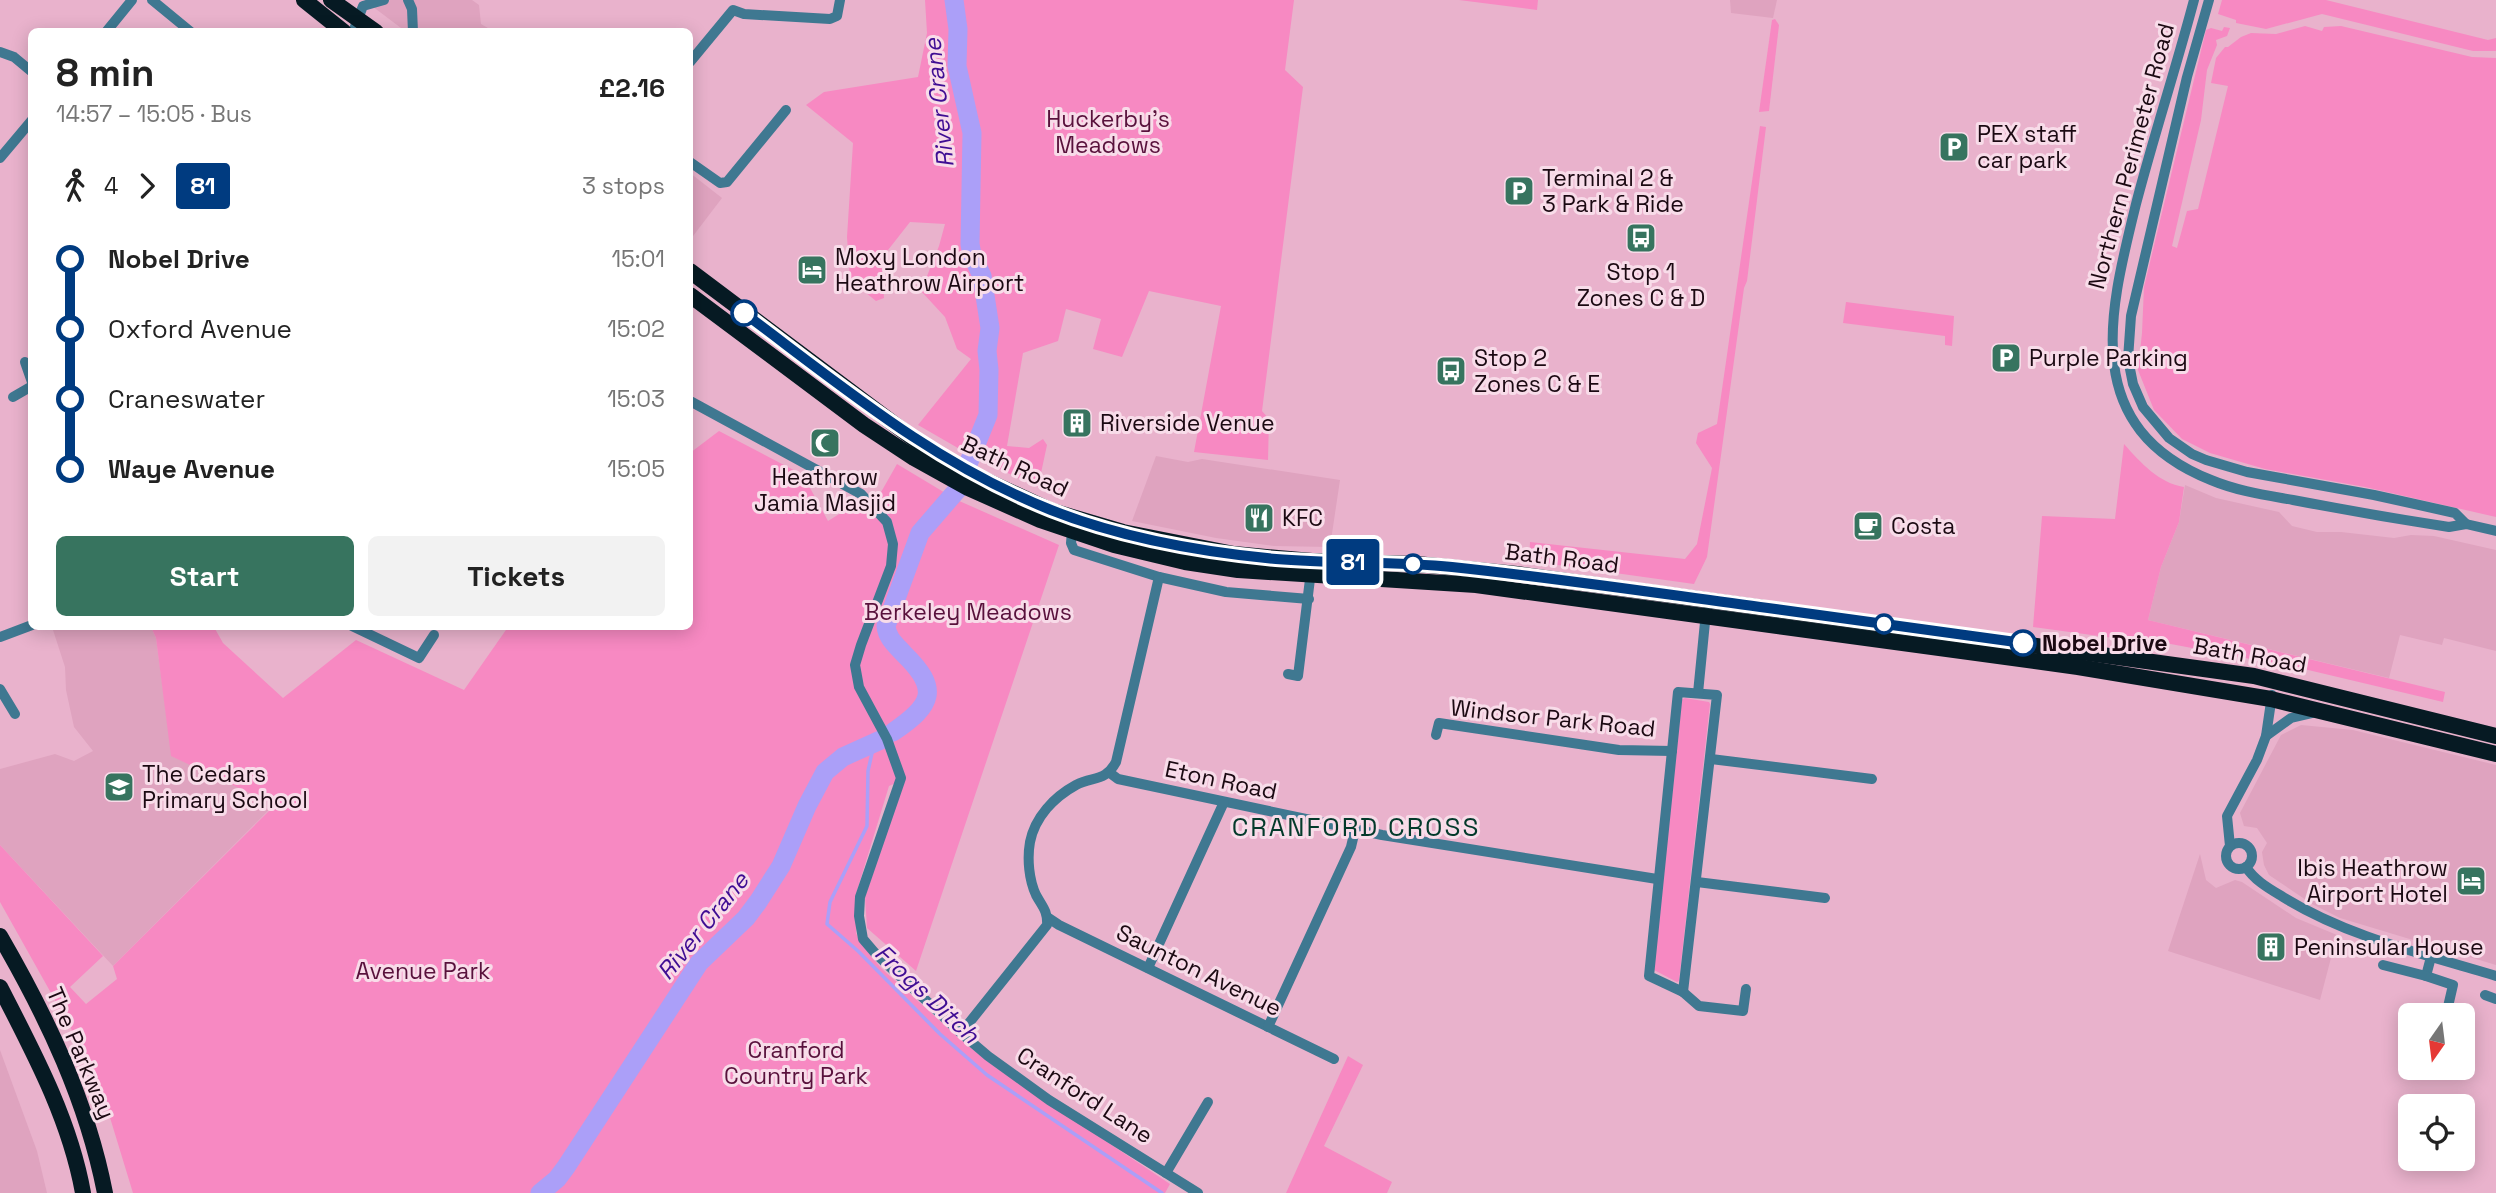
<!DOCTYPE html>
<html lang="en">
<head>
<meta charset="utf-8">
<style>
  body { margin:0; font-family:"Space Grotesk",sans-serif; background:#f2f2f2; color:#222; height:100vh; display:flex; flex-direction:column; font-size:26px; white-space:nowrap }
  * { box-sizing:border-box; margin:0 }
  p { font-size:23px; color:#767676 }
  .icon { flex:none; width:38px; height:38px; fill:none; stroke:currentColor; stroke-width:2; stroke-linecap:round; stroke-linejoin:round }
  .map { position:relative; flex:1; overflow:hidden }
  .details { position:absolute; left:28px; top:28px; width:665px; height:602px; display:flex; flex-direction:column; background:#fff; border-radius:10px; box-shadow:0 4px 18px #0003 }
  .details>* { flex:none }
  .badge { padding:0 14px; border-radius:5px; font-size:24px; line-height:46px }
  .needle { width:46px; rotate:194deg }
  .fabs { position:absolute; left:2398px; top:1003px; display:grid; gap:14px }
  .fabs a { display:grid; place-items:center; width:77px; height:77px; border-radius:10px; background:#fff; box-shadow:0 4px 18px #0003; font-size:35px }
  .map>.badge { position:absolute; translate:-50% -50%; box-shadow:0 0 0 4px #fff }
  .legs { display:flex; align-items:center; gap:10px; height:77px; padding:0 28px; font-size:23px }
  .legs p { margin-inline-start:auto }
  .headline { display:flex; align-items:center; justify-content:space-between; height:119px; padding:0 28px }
  h1 { font-size:38px; font-weight:700; line-height:52px }
  .primary-button { display:flex; gap:14px; margin-top:auto; padding:14px 28px }
  .primary-button a { flex:1; height:80px; border-radius:10px; background:#37745f; color:#fff; font-size:28px; font-weight:700; line-height:80px; text-align:center }
  .primary-button a+a { background:#f2f2f2; color:#222 }
  ul { padding:0 28px; list-style:none }
  li { display:flex; align-items:center; gap:24px; height:70px; font-size:26px }
  li i { display:grid; place-items:center; width:10px; height:100%; margin:0 9px; background:currentColor }
  li i::after { content:''; width:18px; height:18px; margin:-9px; border:5px solid; border-radius:50%; background:#fff }
  li p { margin-inline-start:auto }
  li:first-child i { background:linear-gradient(#0000 50%,currentColor 0) }
  li:last-child i { background:linear-gradient(currentColor 50%,#0000 0) }
  .map>svg:first-child { display:block }
</style>
</head>
<body>
<div class="map">
<svg width="2496" height="1193" viewBox="0 0 2496 1193">
  <rect width="100%" height="100%" fill="#e9b2cc"/>
  <g fill="#dfa3bf">
    <polygon points="364,0 472,0 479,5 481,24 493,31 405,31"/>
    <polygon points="1730,0 1777,0 1773,18 1731,13"/>
    <polygon points="690,173 722,198 690,240"/>
    <polygon points="1156,456 1188,462 1202,459 1340,480 1330,547 1274,546 1216,538 1132,521"/>
    <polygon points="2185,485 2216,498 2279,512 2292,526 2317,532 2341,532 2394,538 2411,535 2434,536 2496,550 2496,651 2444,638 2442,645 2400,635 2389,678 2148,620 2161,567 2179,522"/>
    <polygon points="62,627 151,627 156,638 172,756 275,804 113,966 0,845 0,769 55,754 74,761 93,751 74,727 66,690 65,667 53,630"/>
    <polygon points="2301,725 2353,730 2496,765 2496,965 2340,918 2312,904 2269,875 2264,865 2262,852 2267,843 2257,828 2244,826 2240,813 2281,735"/>
    <polygon points="2200,854 2206,880 2216,888 2235,880 2242,882 2296,918 2337,935 2320,1000 2168,951"/>
    <polygon points="0,1050 37,1151 47,1193 0,1193"/>
  </g>
  <g fill="#f789c2">
    <polygon points="925,0 1294,0 1285,70 1303,87 1262,411 1269,419 1268,460 1194,452 1221,306 1149,291 1122,357 1093,349 1101,319 1066,309 1058,341 1023,353 1007,446 1029,448 1043,439 1047,445 1038,487 977,459 918,425 971,359 957,349 945,317 921,291 939,246 945,224 910,222 881,259 884,298 876,301 850,280 847,237 853,143 806,105 824,92 918,77 927,33"/>
    <polygon points="1459,0 1538,0 1537,10"/>
    <polygon points="2222,0 2326,0 2488,40 2496,38 2496,51 2473,51 2322,14 2266,29 2236,23 2236,20 2218,14"/>
    <polygon points="1775,19 1779,25 1769,111 1759,112 1772,20"/>
    <polygon points="2305,26 2322,31 2324,27 2341,26 2472,57 2496,58 2496,517 2365,487 2265,469 2210,453 2182,439 2154,410 2138,370 2142,333 2144,287 2206,30 2211,28 2222,31 2224,27 2230,28 2227,36 2216,40 2217,45 2207,70 2201,120 2172,246 2177,248 2187,211 2198,209 2228,86 2211,83 2216,58 2225,47 2228,47 2241,37 2251,33 2276,34"/>
    <polygon points="1760,126 1766,127 1747,281 1744,288 1707,557 1694,584 1529,561 1530,542 1685,559 1697,544 1712,468 1696,443 1698,433 1717,424"/>
    <polygon points="1846,302 1954,316 1952,346 1945,345 1945,336 1843,323"/>
    <polygon points="719,431 803,475 828,521 857,503 876,501 897,464 957,500 1059,545 916,971 867,928 865,897 905,779 889,786 856,894 856,933 860,942 881,968 967,1045 995,1067 1170,1184 1165,1193 133,1193 97,1075 0,902 0,845 103,956 70,987 86,1004 117,979 113,966 275,805 171,756 156,638 151,627 214,627 223,643 283,698 356,640 464,690 508,627 690,626 690,453"/>
    <path d="M2124,444C2141,463 2159,483 2184,487L2179,522L2161,567L2148,620L2445,692L2443,702L2304,669L2144,639L2143,642L2033,627L2042,516L2115,519Z"/>
    <polygon points="1685,698 1709,702 1710,704 1679,981 1677,982 1654,970 1681,700"/>
    <polygon points="1348,1056 1363,1065 1324,1146 1392,1182 1387,1193 1286,1193"/>
  </g>
  <g fill="none" stroke-linecap="round" stroke-linejoin="round">
    <polyline stroke="#ab9ff8" stroke-width="3.5" points="874,744 868,771 867,826 830,902 827,924 858,951 940,1034 987,1075 1162,1193"/>
    <g stroke="#ab9ff8" stroke-width="19">
      <path d="M893,732C933,705 940,689 904,654C896,645 887,638 886,626L920,533L958,489L988,415L989,370L987,351L990,328L982,276L972,255L970,244L972,133L957,66L958,29L954,0"/>
      <polyline points="540,1193 557,1179 566,1167 699,963 746,918 758,902 781,866 807,806 825,772 843,757 885,738"/>
    </g>
    <g stroke="#3f7891" stroke-width="10">
      <polyline points="152,0 191,32"/>
      <polyline points="408,0 412,9 413,32"/>
      <path d="M2194,0C2176,68 2154,135 2136,204C2109,313 2079,427 2211,480C2237,491 2265,495 2293,500C2345,510 2397,519 2449,527L2466,524L2496,531"/>
      <polyline points="2209,0 2187,77 2131,316 2128,359 2133,384 2143,407 2169,438 2192,454 2206,460 2247,472 2374,495 2455,513 2466,524"/>
      <polyline points="106,32 132,0"/>
      <polyline points="353,32 363,6 384,0"/>
      <polyline points="0,52 14,57 32,72"/>
      <polyline points="690,62 733,10 744,14 830,19 837,16 840,0"/>
      <polyline points="0,158 32,120"/>
      <polyline points="690,162 720,183 727,182 786,110"/>
      <polyline points="25,362 32,382"/>
      <polyline points="13,397 32,386"/>
      <polyline points="690,401 861,494 887,522 893,544 891,566 861,645 855,665 859,687 887,739 901,778 860,897 859,916 863,939 875,953 961,1033 988,1056 1049,1100 1198,1193"/>
      <polyline points="1072,532 1071,543 1074,550 1159,577 1226,592 1309,599"/>
      <polyline points="352,626 419,658 434,635"/>
      <polyline points="0,637 32,625"/>
      <polyline points="1288,674 1298,676 1311,571"/>
      <polyline points="0,689 15,714"/>
      <polygon points="1678,692 1717,695 1683,992 1649,976"/>
      <polyline points="1698,693 1706,612"/>
      <polyline points="1436,735 1439,723 1619,750 1672,751"/>
      <polyline points="2266,736 2291,718 2317,712"/>
      <polyline points="1711,759 1872,779"/>
      <polyline points="1110,773 1118,779 1382,835 1657,879"/>
      <circle cx="2239" cy="856" r="13"/>
      <polyline points="2230,846 2227,816 2257,760 2266,736 2272,695"/>
      <path d="M2246,867C2255,881 2270,889 2283,897C2348,937 2424,954 2496,976"/>
      <polyline points="1697,882 1825,898"/>
      <polyline points="1047,917 1059,925 1334,1059"/>
      <polyline points="2431,957 2426,976 2453,985 2447,1011"/>
      <polyline points="2383,965 2426,976"/>
      <polyline points="1148,968 1224,802"/>
      <polyline points="1683,992 1699,1006 1743,1011 1746,989"/>
      <polyline points="2485,995 2496,999"/>
      <polyline points="1268,1027 1351,847 1355,830"/>
      <path d="M961,1033L1047,925C1048,911 1042,906 1036,895C1029,880 1027,859 1030,842C1035,817 1054,797 1076,785C1094,776 1105,782 1116,762L1159,577"/>
      <polyline points="1166,1173 1208,1102"/>
    </g>
    <g stroke="#061a23" stroke-width="16">
      <polyline points="304,0 344,32"/>
      <polyline points="331,0 376,32"/>
      <polyline points="690,271 922,445 974,475 1052,511 1123,532 1234,554 1312,561 1417,564 1517,574 2254,676 2496,736"/>
      <polyline points="690,295 864,425 914,458 968,488 1040,520 1114,545 1185,562 1238,570 1476,585 2078,667 2271,699 2496,754"/>
      <path d="M0,936C47,1017 87,1101 105,1193"/>
      <path d="M0,987C34,1053 70,1120 83,1193"/>
    </g>
  </g>
  <g fill="none" stroke-linecap="round" stroke-linejoin="round">
    <g stroke="#fff" stroke-width="16">
      <path id="line-1" d="M744,313C843,387 935,464 1051,510C1119,537 1202,552 1276,559C1334,564 1393,561 1452,567C1557,578 1663,594 1768,608C1853,620 1938,631 2023,643"/>
    </g>
    <use href="#line-1" stroke="#003b80" stroke-width="10"/>
  </g>
  <defs>
    <g id="parking-square" transform="scale(1.575)"><rect x="-9" y="-9" width="18" height="18" rx="4" fill="#37745f" stroke="#f8dce9"/><path d="M-3.5-5.5H1a3.5 3.5 0 0 1 0 7H-1V5.5H-3.5ZM-1-3.4V-.6H.8a1.4 1.4 0 0 0 0-2.8Z" fill="#fff"/></g>
    <g id="bus-square" transform="scale(1.575)"><rect x="-9" y="-9" width="18" height="18" rx="4" fill="#37745f" stroke="#f8dce9"/><path d="M-5-6H5V4H4V6H2V4H-2V6H-4V4H-5ZM-3.5-4V0h7V-4ZM-3.5 1.2v1.5H-2V1.2ZM2 1.2v1.5H3.5V1.2Z" fill="#fff"/></g>
    <g id="hotel-square" transform="scale(1.575)"><rect x="-9" y="-9" width="18" height="18" rx="4" fill="#37745f" stroke="#f8dce9"/><path d="M-6-4.5h1.5V1H6V5H4.5V3h-9V5H-6ZM-4 0a1.8 1.8 0 1 1 3.6 0ZM.5 0V-2.5h3Q6-2.5 6 0Z" fill="#fff"/></g>
    <g id="building-square" transform="scale(1.575)"><rect x="-9" y="-9" width="18" height="18" rx="4" fill="#37745f" stroke="#f8dce9"/><path d="M-4-6H4V6H1V3H-1V6H-4ZM-2.5-4.3h1.7v1.8h-1.7ZM.8-4.3h1.7v1.8H.8ZM-2.5-1h1.7V.8h-1.7ZM.8-1h1.7V.8H.8Z" fill="#fff"/></g>
    <g id="mosque-square" transform="scale(1.575)"><rect x="-9" y="-9" width="18" height="18" rx="4" fill="#37745f" stroke="#f8dce9"/><path d="M3.5-4.9A6 6 0 1 0 3.5 4.9A5 5 0 1 1 3.5-4.9Z" fill="#fff"/></g>
    <g id="restaurant-square" transform="scale(1.575)"><rect x="-9" y="-9" width="18" height="18" rx="4" fill="#37745f" stroke="#f8dce9"/><path d="M-5-6h1v4h1v-4h1v4h1v-4h1v5L-1.5 .5V6h-2V.5L-5-1ZM5-6V6H3V1.5H1.5Q1.5-4 5-6Z" fill="#fff"/></g>
    <g id="cafe-square" transform="scale(1.575)"><rect x="-9" y="-9" width="18" height="18" rx="4" fill="#37745f" stroke="#f8dce9"/><path d="M-5.5-4.5H6V0H3Q3 3.5 0 3.5H-2.5Q-5.5 3.5-5.5 0ZM3-3.2v2h1.7v-2ZM-6 4.5H4V6H-6Z" fill="#fff"/></g>
    <g id="school-square" transform="scale(1.575)"><rect x="-9" y="-9" width="18" height="18" rx="4" fill="#37745f" stroke="#f8dce9"/><path d="M0-5L7-2L0 1L-7-2ZM-4 1L0 2.5L4 1V4Q0 6-4 4Z" fill="#fff"/></g>
  </defs>
  <g fill-rule="evenodd">
    <use href="#parking-square" x="1954" y="147"/>
    <use href="#parking-square" x="1519" y="191"/>
    <use href="#bus-square" x="1641" y="238"/>
    <use href="#hotel-square" x="812" y="270"/>
    <use href="#parking-square" x="2006" y="358"/>
    <use href="#bus-square" x="1451" y="371"/>
    <use href="#building-square" x="1077" y="423"/>
    <use href="#mosque-square" x="825" y="443"/>
    <use href="#restaurant-square" x="1259" y="518"/>
    <use href="#cafe-square" x="1868" y="526"/>
    <use href="#school-square" x="119" y="787"/>
    <use href="#hotel-square" x="2471" y="881"/>
    <use href="#building-square" x="2271" y="947"/>
  </g>
  <g fill="#fff" stroke="#003b80" stroke-width="3.5">
    <circle cx="744" cy="313" r="12"/>
    <circle cx="1413" cy="564" r="9"/>
    <circle cx="1884" cy="624" r="9"/>
    <circle cx="2023" cy="643" r="12"/>
  </g>
  <g text-anchor="middle" stroke-width="6" stroke-linejoin="round" paint-order="stroke">
    <g font-size="23" fill="#59113c" stroke="#f8dce9">
      <text x="1108" y="127">Huckerby's<tspan x="1108" dy="26">Meadows</tspan></text>
      <text x="968" y="620">Berkeley Meadows</text>
      <text x="423" y="979">Avenue Park</text>
      <text x="796" y="1058">Cranford<tspan x="796" dy="26">Country Park</tspan></text>
    </g>
    <g font-size="23" fill="#1b0912" stroke="#f8dce9" text-anchor="start">
      <text x="1977" y="142">PEX staff<tspan x="1977" dy="26">car park</tspan></text>
      <text x="1542" y="186">Terminal 2 &amp;<tspan x="1542" dy="26">3 Park &amp; Ride</tspan></text>
      <text x="835" y="265">Moxy London<tspan x="835" dy="26">Heathrow Airport</tspan></text>
      <text x="1641" y="280" text-anchor="middle">Stop 1<tspan x="1641" dy="26">Zones C &amp; D</tspan></text>
      <text x="1474" y="366">Stop 2<tspan x="1474" dy="26">Zones C &amp; E</tspan></text>
      <text x="2029" y="366">Purple Parking</text>
      <text x="1100" y="431">Riverside Venue</text>
      <text x="825" y="485" text-anchor="middle">Heathrow<tspan x="825" dy="26">Jamia Masjid</tspan></text>
      <text x="1282" y="526">KFC</text>
      <text x="1891" y="534">Costa</text>
      <text x="142" y="782">The Cedars<tspan x="142" dy="26">Primary School</tspan></text>
      <text x="2448" y="876" text-anchor="end">Ibis Heathrow<tspan x="2448" dy="26">Airport Hotel</tspan></text>
      <text x="2294" y="955">Peninsular House</text>
    </g>
    <g font-size="23" fill="#1b0912" stroke="#f8dce9">
      <text transform="translate(2131 156) rotate(-75)" y="8">Northern Perimeter Road</text>
      <text transform="translate(1015 466) rotate(25)" y="8">Bath Road</text>
      <text transform="translate(1562 558) rotate(7)" y="8">Bath Road</text>
      <text transform="translate(2250 655) rotate(10)" y="8">Bath Road</text>
      <text transform="translate(1553 718) rotate(6)" y="8">Windsor Park Road</text>
      <text transform="translate(1221 780) rotate(12)" y="8">Eton Road</text>
      <text transform="translate(1199 970) rotate(26)" y="8">Saunton Avenue</text>
      <text transform="translate(81 1053) rotate(67)" y="8">The Parkway</text>
      <text transform="translate(1085 1095) rotate(33)" y="8">Cranford Lane</text>
    </g>
    <g font-size="23" font-weight="bold" fill="#1b0912" stroke="#f8dce9" text-anchor="start">
      <text x="2042" y="651">Nobel Drive</text>
    </g>
    <g font-size="24" font-style="italic" fill="#3f0d93" stroke="#f8dce9">
      <text transform="translate(939 103) rotate(-96)" y="8">River Crane</text>
      <text transform="translate(703 926) rotate(-51)" y="8">River Crane</text>
      <text transform="translate(927 994) rotate(43)" y="8">Frogs Ditch</text>
    </g>
    <g font-size="26" letter-spacing="2" fill="#033a2b" stroke="#f8dce9">
      <text x="1356" y="836">CRANFORD CROSS</text>
    </g>
  </g>
</svg>
<div class="fabs">
<a><svg class="needle" viewBox="-14 -14 28 28"><path d="M0-13l5 13h-10z" fill="#e53935"/><path d="M0 13l5-13h-10z" fill="#767676"/></svg></a>
<a><svg class="icon" aria-label="locate" viewBox="0 0 24 24"><circle cx="12" cy="12" r="6"/><path d="M12 2v4M12 18v4M2 12h4M18 12h4"/></svg></a>
</div>
<b class="badge" style="left:1353px;top:562px;background:#003b80;color:#fff">81</b>
<section class="details">
<div class="headline"><div><h1>8 min</h1><p>14:57 – 15:05 · Bus</p></div><b>£2.16</b></div>
<div class="legs"><svg class="icon" aria-label="walk" viewBox="0 0 24 24"><circle cx="13" cy="4" r="2"/><path d="M13 8l-2 6 4 7M11 14l-3 7M7 12l3-4h3l4 4"/></svg>4<svg class="icon" aria-label="forward" viewBox="0 0 24 24"><path d="M9 5l7 7-7 7"/></svg><b class="badge" style="background:#003b80;color:#fff">81</b><p>3 stops</p></div>
<ul>
<li><i style="color:#003b80"></i><b>Nobel Drive</b><p>15:01</p></li>
<li><i style="color:#003b80"></i><span>Oxford Avenue</span><p>15:02</p></li>
<li><i style="color:#003b80"></i><span>Craneswater</span><p>15:03</p></li>
<li><i style="color:#003b80"></i><b>Waye Avenue</b><p>15:05</p></li>
</ul>
<div class="primary-button"><a>Start</a><a>Tickets</a></div>
</section>
</div>
</body>
</html>
